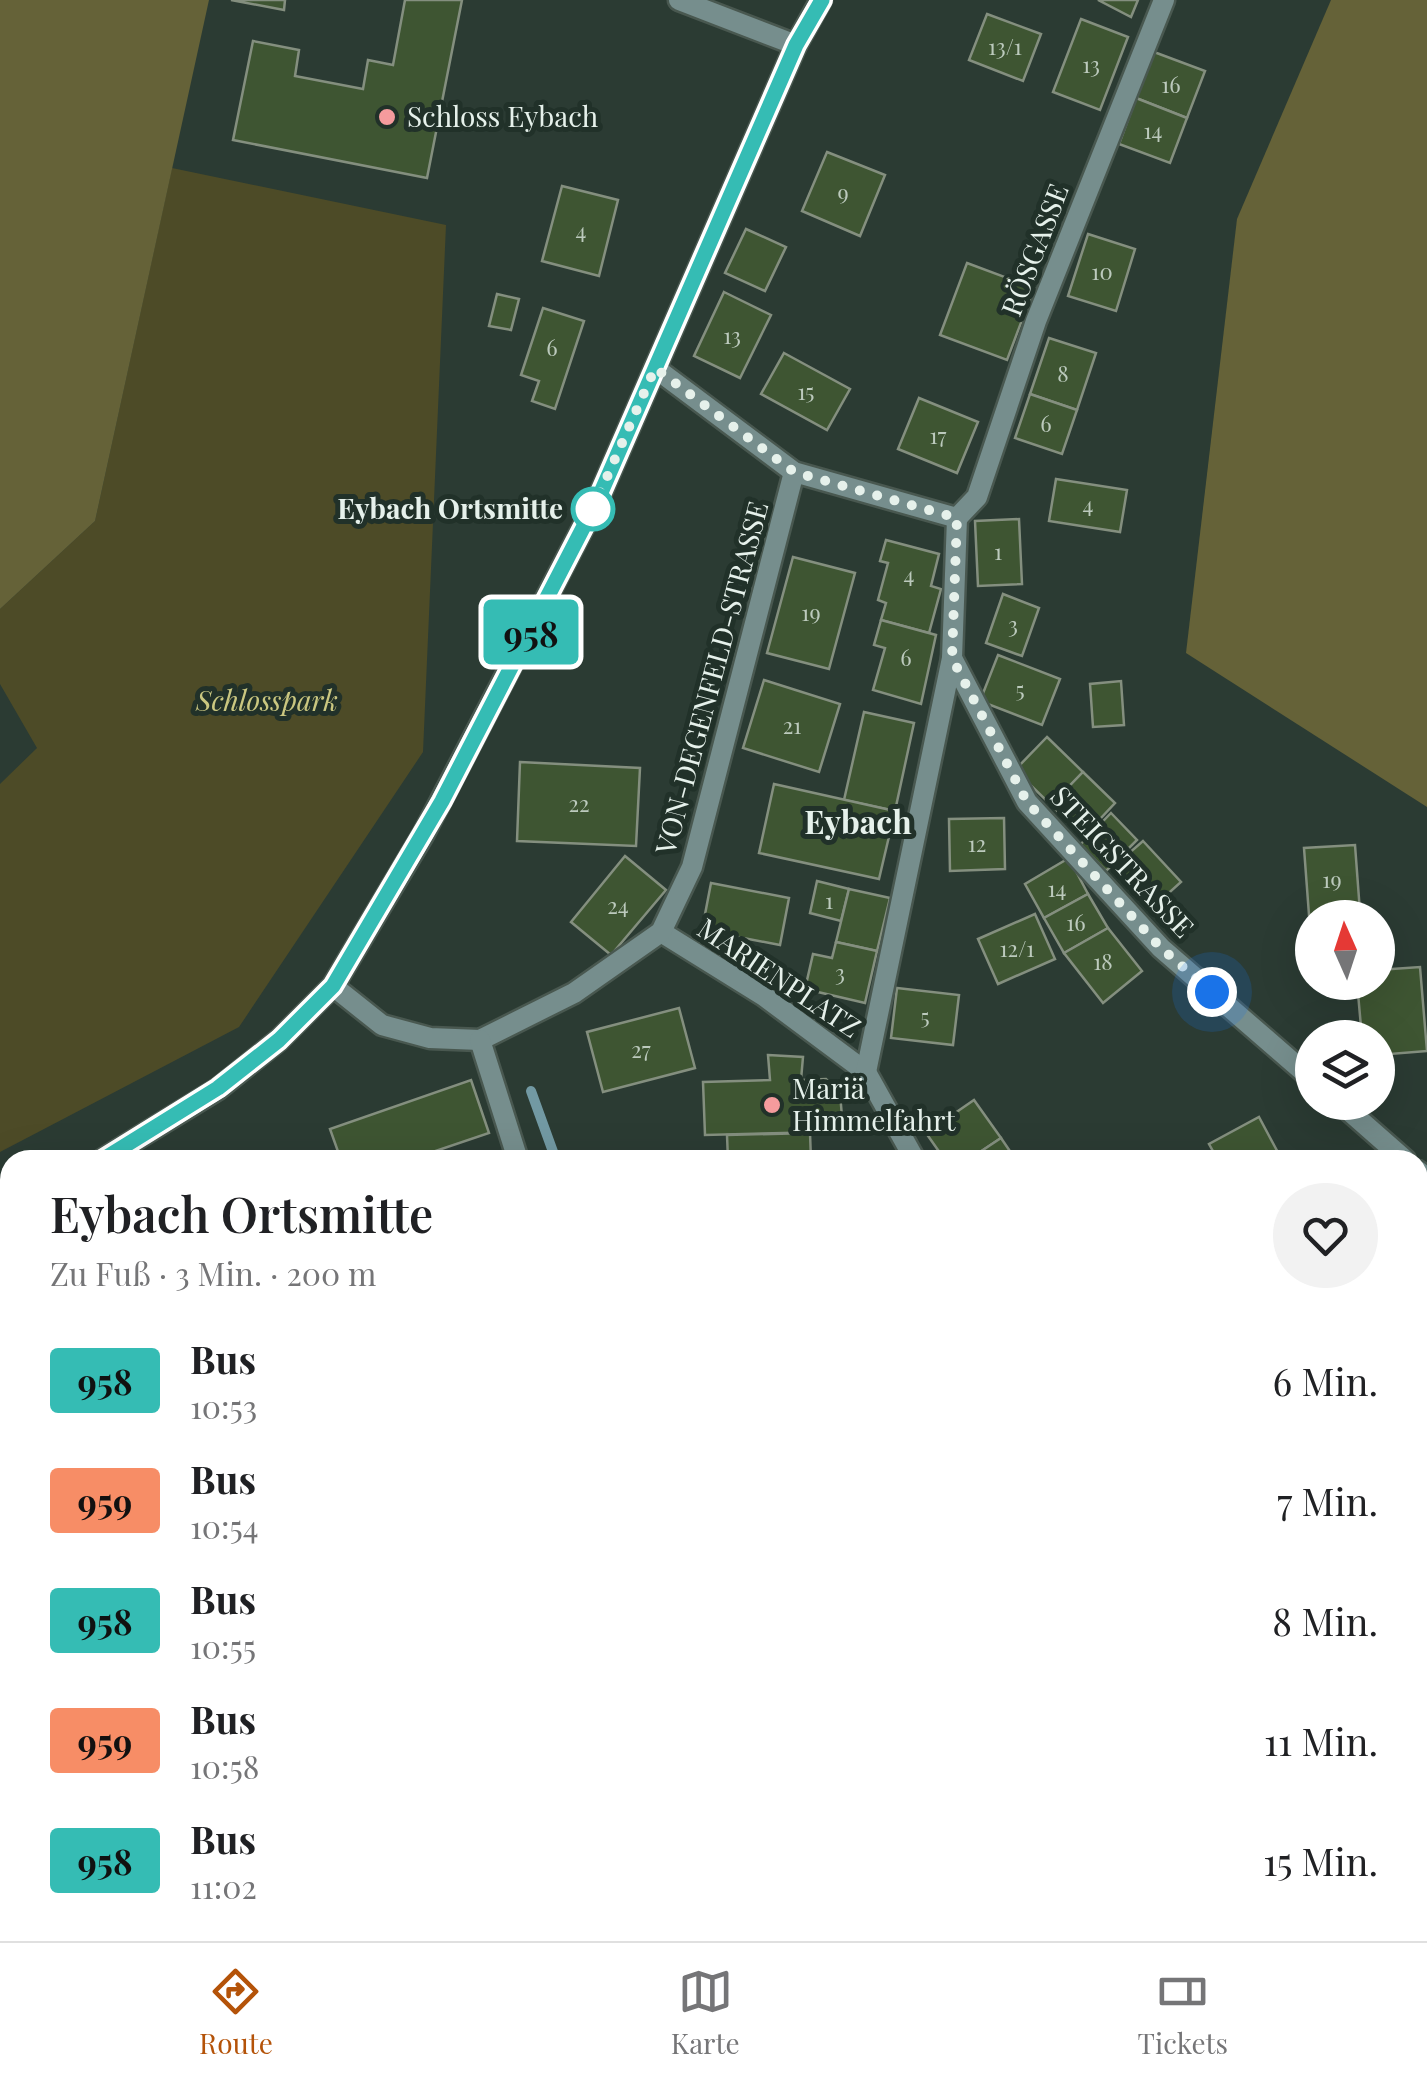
<!DOCTYPE html>
<html lang="de">
<head>
<meta charset="utf-8">
<style>
  body { margin:0; font-family:"Playfair Display",serif; background:#f2f2f2; color:#202124; height:100vh; display:flex; flex-direction:column; font-size:38px; white-space:nowrap }
  * { box-sizing:border-box; margin:0 }
  p { font-size:32px; color:#757577 }
  .icon { flex:none; width:55px; height:55px; fill:none; stroke:currentColor; stroke-width:2; stroke-linecap:round; stroke-linejoin:round }
  .map { position:relative; flex:1; overflow:hidden }
  .panel { position:absolute; left:0px; top:1150px; width:1428px; height:792px; display:flex; flex-direction:column; background:#fff; border-radius:30px 30px 0 0; box-shadow:0 10px 40px #0002 }
  .panel>* { flex:none }
  .badge { padding:0 20px; border-radius:8px; font-size:35px; line-height:65px }
  .needle { width:65px; rotate:357deg }
  .controls { position:absolute; left:1295px; top:900px; display:grid; gap:20px }
  .controls a { display:grid; place-items:center; width:100px; height:100px; border-radius:50%; background:#fff; box-shadow:0 10px 40px #0002; font-size:50px }
  .you { position:absolute; width:50px; height:50px; margin:-25px; border:8px solid #fff; border-radius:50%; background:#1a73e8; box-shadow:0 0 0 15px #1a73e833 }
  .map>.badge { position:absolute; translate:-50% -50%; box-shadow:0 0 0 5px #fff }
  .round { display:grid; place-items:center; flex:none; width:105px; height:105px; border-radius:52px; background:#f2f2f2 }
  .summary { display:flex; align-items:center; justify-content:space-between; height:170px; padding:0 50px }
  h1 { font-size:48px; font-weight:600; line-height:75px }
  ul { padding:0; list-style:none }
  li { display:flex; align-items:center; gap:30px; height:120px; padding:0 50px }
  li div { flex:1 }
  li b { display:block; font-size:38px }
  li em { font-style:normal }
  li .badge { min-width:110px; font-weight:700; text-align:center }
  .tab-bar { display:flex; justify-content:space-around; align-items:center; height:140px; border-top:2px solid #e0e0e0; background:#fff; font-size:28px; color:#757577 }
  .tab-bar a { display:grid; justify-items:center; gap:5px }
  .tab-bar .selected { color:#b45309 }
  .map>svg:first-child { display:block }
</style>
</head>
<body>
<div class="map">
<svg width="1427" height="1941" viewBox="0 0 1427 1941">
  <rect width="100%" height="100%" fill="#2b3b33"/>
  <g fill="#4d4b27">
    <polygon points="172,168 446,225 423,752 239,1027 0,1152 0,784 37,748 0,684 0,609 95,521"/>
    <polygon points="10,1919 10,1932 331,1933 324,1941 0,1941 0,1922"/>
  </g>
  <g fill="#656238">
    <polygon points="0,0 209,0 95,521 0,609"/>
    <polygon points="1331,0 1427,0 1427,807 1186,653 1237,219"/>
  </g>
  <g fill="none" stroke-linecap="round" stroke-linejoin="round">
    <g stroke="#7299a3" stroke-width="10">
      <polyline points="531,1091 556,1160"/>
      <polyline points="221,1941 226,1932"/>
      <polyline points="291,1941 298,1932"/>
    </g>
  </g>
  <g fill="#3e5532" stroke="#848f7f" stroke-width="2.5">
    <polygon points="231,0 285,0 284,10"/>
    <polygon points="405,0 462,0 427,178 233,140 253,41 299,50 295,76 363,89 368,60 393,65"/>
    <polygon points="1098,0 1138,0 1131,17"/>
    <polygon points="987,14 1041,34 1023,81 969,60"/>
    <polygon points="1081,19 1128,37 1100,110 1053,92"/>
    <polygon points="1154,52 1205,71 1187,118 1136,98"/>
    <polygon points="1136,98 1187,118 1170,163 1119,144"/>
    <polygon points="827,152 885,175 860,236 802,211"/>
    <polygon points="562,186 618,200 599,276 542,261"/>
    <polygon points="746,229 786,247 765,291 725,273"/>
    <polygon points="1088,234 1135,249 1116,311 1068,296"/>
    <polygon points="967,263 1034,288 1007,360 940,335"/>
    <polygon points="724,292 771,315 740,378 694,356"/>
    <polygon points="497,294 519,299 511,330 489,326"/>
    <polygon points="543,308 584,321 555,409 532,401 539,381 521,375"/>
    <polygon points="1049,338 1096,353 1077,410 1030,394"/>
    <polygon points="784,353 850,389 827,430 761,394"/>
    <polygon points="1030,394 1077,410 1062,454 1015,438"/>
    <polygon points="919,398 978,422 957,473 898,449"/>
    <polygon points="1056,479 1127,490 1120,532 1049,521"/>
    <polygon points="1019,519 1022,584 978,586 975,521"/>
    <polygon points="886,540 939,554 931,586 941,589 929,633 881,620 886,603 878,600 888,563 880,561"/>
    <polygon points="793,557 855,573 829,669 767,653"/>
    <polygon points="1003,594 1039,608 1022,656 986,643"/>
    <polygon points="881,620 936,635 921,704 873,690 885,648 874,645"/>
    <polygon points="998,655 1060,679 1042,725 980,701"/>
    <polygon points="764,680 840,704 819,772 743,748"/>
    <polygon points="1121,681 1124,725 1093,727 1090,684"/>
    <polygon points="864,712 914,723 895,811 844,800"/>
    <polygon points="1047,737 1083,772 1051,805 1015,770"/>
    <polygon points="520,762 640,768 636,846 517,841"/>
    <polygon points="1083,772 1115,803 1084,836 1051,805"/>
    <polygon points="774,784 895,811 879,879 759,853"/>
    <polygon points="1111,813 1137,840 1106,871 1080,845"/>
    <polygon points="1004,818 1005,869 950,871 949,819"/>
    <polygon points="1143,841 1181,882 1150,910 1112,868"/>
    <polygon points="1355,845 1360,912 1309,915 1304,848"/>
    <polygon points="625,856 666,890 611,955 571,922"/>
    <polygon points="1069,858 1088,894 1044,918 1025,884"/>
    <polygon points="817,881 849,889 841,921 810,913"/>
    <polygon points="711,883 789,898 780,945 702,930"/>
    <polygon points="849,889 890,898 877,951 836,942"/>
    <polygon points="1088,894 1108,928 1064,953 1044,918"/>
    <polygon points="1035,914 1055,959 998,984 978,939"/>
    <polygon points="1108,928 1142,971 1103,1003 1064,953"/>
    <polygon points="836,942 877,951 865,1003 805,989 813,954 832,958"/>
    <polygon points="1420,967 1427,1051 1378,1055 1378,1038 1362,1038 1357,982 1378,982 1378,970"/>
    <polygon points="897,988 959,995 953,1045 891,1038"/>
    <polygon points="679,1008 695,1068 603,1092 587,1032"/>
    <polygon points="768,1055 803,1057 801,1080 826,1079 840,1093 842,1117 827,1132 705,1135 703,1082 770,1080"/>
    <polygon points="471,1080 489,1133 409,1160 341,1160 330,1129"/>
    <polygon points="974,1100 1001,1138 968,1160 945,1160 926,1133"/>
    <polygon points="1259,1117 1282,1160 1218,1160 1209,1144"/>
    <polygon points="810,1133 811,1160 728,1160 727,1135"/>
    <polygon points="1001,1138 1016,1160 968,1160"/>
    <polygon points="9,1252 10,1296 0,1299 0,1254"/>
    <polygon points="1418,1517 1427,1524 1427,1542 1418,1555"/>
    <polygon points="1418,1661 1427,1669 1424,1751 1418,1746"/>
    <polygon points="10,1775 10,1827 0,1793 0,1778"/>
    <polygon points="0,1793 10,1827 10,1859 0,1862"/>
    <polygon points="441,1932 478,1932 482,1941 425,1941"/>
    <polygon points="632,1932 713,1932 701,1941 638,1941"/>
  </g>
  <g fill="none" stroke-linecap="round" stroke-linejoin="round">
    <g stroke="#495850" stroke-width="22">
      <polyline id="lane" points="901,1932 910,1941"/>
    </g>
    <g stroke="#495850" stroke-width="25">
      <g id="street">
        <polyline points="679,0 796,45"/>
        <polyline points="655,368 794,472 957,518"/>
        <polyline points="957,518 952,658 1027,802 1161,948 1312,1079"/>
        <polyline points="957,518 977,497 1036,321 1164,0"/>
        <polyline points="661,932 764,996 866,1072 915,1160"/>
        <polyline points="333,986 382,1025 430,1038 480,1040 574,993 661,932 692,867 794,472"/>
        <polyline points="480,1040 518,1160"/>
        <polyline points="866,1072 952,658"/>
        <polyline points="1339,1102 1405,1160"/>
        <polyline points="1418,1171 1427,1179"/>
        <polyline points="1418,1315 1427,1300"/>
        <polyline points="1418,1627 1427,1634"/>
        <polyline points="0,1734 10,1731"/>
        <polyline points="1113,1932 1121,1941"/>
        <polyline points="574,1941 587,1932"/>
      </g>
    </g>
    <g stroke="#495850" stroke-width="25">
      <g id="secondary">
        <polyline points="102,1160 218,1089 279,1040 333,986 423,835 599,497 796,45 821,0"/>
        <polyline points="0,1207 10,1203"/>
      </g>
    </g>
    <use href="#lane" stroke="#768e8d" stroke-width="18"/>
    <use href="#street" stroke="#768e8d" stroke-width="20"/>
    <use href="#secondary" stroke="#98bfbd" stroke-width="20"/>
  </g>
  <g fill="none" stroke-linecap="round" stroke-linejoin="round">
    <g stroke="#fff" stroke-width="22">
      <polyline id="line" points="102,1160 218,1088 279,1040 333,986 442,801 599,497 796,45 822,0"/>
    </g>
    <use href="#line" stroke="#35bcb4" stroke-width="15"/>
    <polyline stroke="#e6f1eb" stroke-width="10" stroke-dasharray="0 18" points="593,509 655,368 794,472 957,518 952,658 1027,802 1161,948 1212,992"/>
  </g>
  <g fill="#f59b9d" stroke="#213129" stroke-width="4">
    <circle cx="387" cy="117" r="10"/>
    <circle cx="772" cy="1105" r="10"/>
  </g>
  <circle fill="#fff" stroke="#35bcb4" stroke-width="5" cx="593" cy="509" r="20"/>
  <g text-anchor="middle" stroke-width="10" stroke-linejoin="round" paint-order="stroke">
    <g font-size="22" fill="#bccabd">
      <text x="1005" y="55">13/1</text>
      <text x="1091" y="73">13</text>
      <text x="1171" y="93">16</text>
      <text x="1153" y="139">14</text>
      <text x="843" y="201">9</text>
      <text x="581" y="239">4</text>
      <text x="1102" y="280">10</text>
      <text x="732" y="344">13</text>
      <text x="552" y="356">6</text>
      <text x="1063" y="382">8</text>
      <text x="806" y="400">15</text>
      <text x="1046" y="432">6</text>
      <text x="938" y="444">17</text>
      <text x="1088" y="513">4</text>
      <text x="998" y="560">1</text>
      <text x="909" y="583">4</text>
      <text x="811" y="621">19</text>
      <text x="1013" y="633">3</text>
      <text x="906" y="666">6</text>
      <text x="1020" y="698">5</text>
      <text x="792" y="734">21</text>
      <text x="579" y="812">22</text>
      <text x="977" y="852">12</text>
      <text x="1332" y="888">19</text>
      <text x="1057" y="897">14</text>
      <text x="829" y="909">1</text>
      <text x="618" y="914">24</text>
      <text x="1076" y="931">16</text>
      <text x="1017" y="957">12/1</text>
      <text x="1103" y="970">18</text>
      <text x="840" y="981">3</text>
      <text x="925" y="1025">5</text>
      <text x="641" y="1058">27</text>
    </g>
    <g font-size="28" fill="#e6f1eb" stroke="#213129" text-anchor="start">
      <text x="407" y="127">Schloss Eybach</text>
      <text x="792" y="1099">Mariä<tspan x="792" dy="32">Himmelfahrt</tspan></text>
    </g>
    <g font-size="28" fill="#e6f1eb" stroke="#213129">
      <text transform="translate(1035 250) rotate(-69)" y="10">RÖSGASSE</text>
      <text transform="translate(712 678) rotate(-75)" y="10">VON-DEGENFELD-STRASSE</text>
      <text transform="translate(1122 862) rotate(47)" y="10">STEIGSTRASSE</text>
      <text transform="translate(779 978) rotate(34)" y="10">MARIENPLATZ</text>
    </g>
    <g font-size="28" font-weight="bold" fill="#e6f1eb" stroke="#213129" text-anchor="end">
      <text x="563" y="519">Eybach Ortsmitte</text>
    </g>
    <g font-size="28" font-style="italic" fill="#cac780" stroke="#213129">
      <text x="267" y="711">Schlosspark</text>
    </g>
    <g font-size="32" font-weight="bold" fill="#e6f1eb" stroke="#213129">
      <text x="858" y="834">Eybach</text>
    </g>
  </g>
</svg>
<div class="controls">
<a><svg class="needle" viewBox="-14 -14 28 28"><path d="M0-13l5 13h-10z" fill="#e53935"/><path d="M0 13l5-13h-10z" fill="#757577"/></svg></a>
<a><svg class="icon" aria-label="layers" viewBox="0 0 24 24"><path d="M12 4l9 5-9 5-9-5zM3 14l9 5 9-5"/></svg></a>
</div>
<div class="you" style="left:1212px;top:992px"></div>
<b class="badge" style="left:531px;top:632px;background:#35bcb4;color:#111">958</b>
<section class="panel">
<div class="summary"><div><h1>Eybach Ortsmitte</h1><p>Zu Fuß · 3 Min. · 200 m</p></div><a class="round"><svg class="icon" aria-label="heart" viewBox="0 0 24 24"><path d="M12 20l-8-8c-3-5 5-10 8-4 3-6 11-1 8 4z"/></svg></a></div>
<ul>
<li><span class="badge" style="background:#35bcb4;color:#111">958</span><div><b>Bus</b><p>10:53</p></div><em>6 Min.</em></li>
<li><span class="badge" style="background:#f78d66;color:#111">959</span><div><b>Bus</b><p>10:54</p></div><em>7 Min.</em></li>
<li><span class="badge" style="background:#35bcb4;color:#111">958</span><div><b>Bus</b><p>10:55</p></div><em>8 Min.</em></li>
<li><span class="badge" style="background:#f78d66;color:#111">959</span><div><b>Bus</b><p>10:58</p></div><em>11 Min.</em></li>
<li><span class="badge" style="background:#35bcb4;color:#111">958</span><div><b>Bus</b><p>11:02</p></div><em>15 Min.</em></li>
</ul>
</section>
</div>
<nav class="tab-bar">
<a class="selected"><svg class="icon" aria-label="directions" viewBox="0 0 24 24"><path d="M12 3l9 9-9 9-9-9zM9 14v-3h6M13 9l2 2-2 2"/></svg>Route</a>
<a><svg class="icon" aria-label="map" viewBox="0 0 24 24"><path d="M3 6l6-2 6 2 6-2v14l-6 2-6-2-6 2zM9 4v14M15 6v14"/></svg>Karte</a>
<a><svg class="icon" aria-label="tickets" viewBox="0 0 24 24"><path d="M3 7h18v10H3zM15 7v10"/></svg>Tickets</a>
</nav>
</body>
</html>
